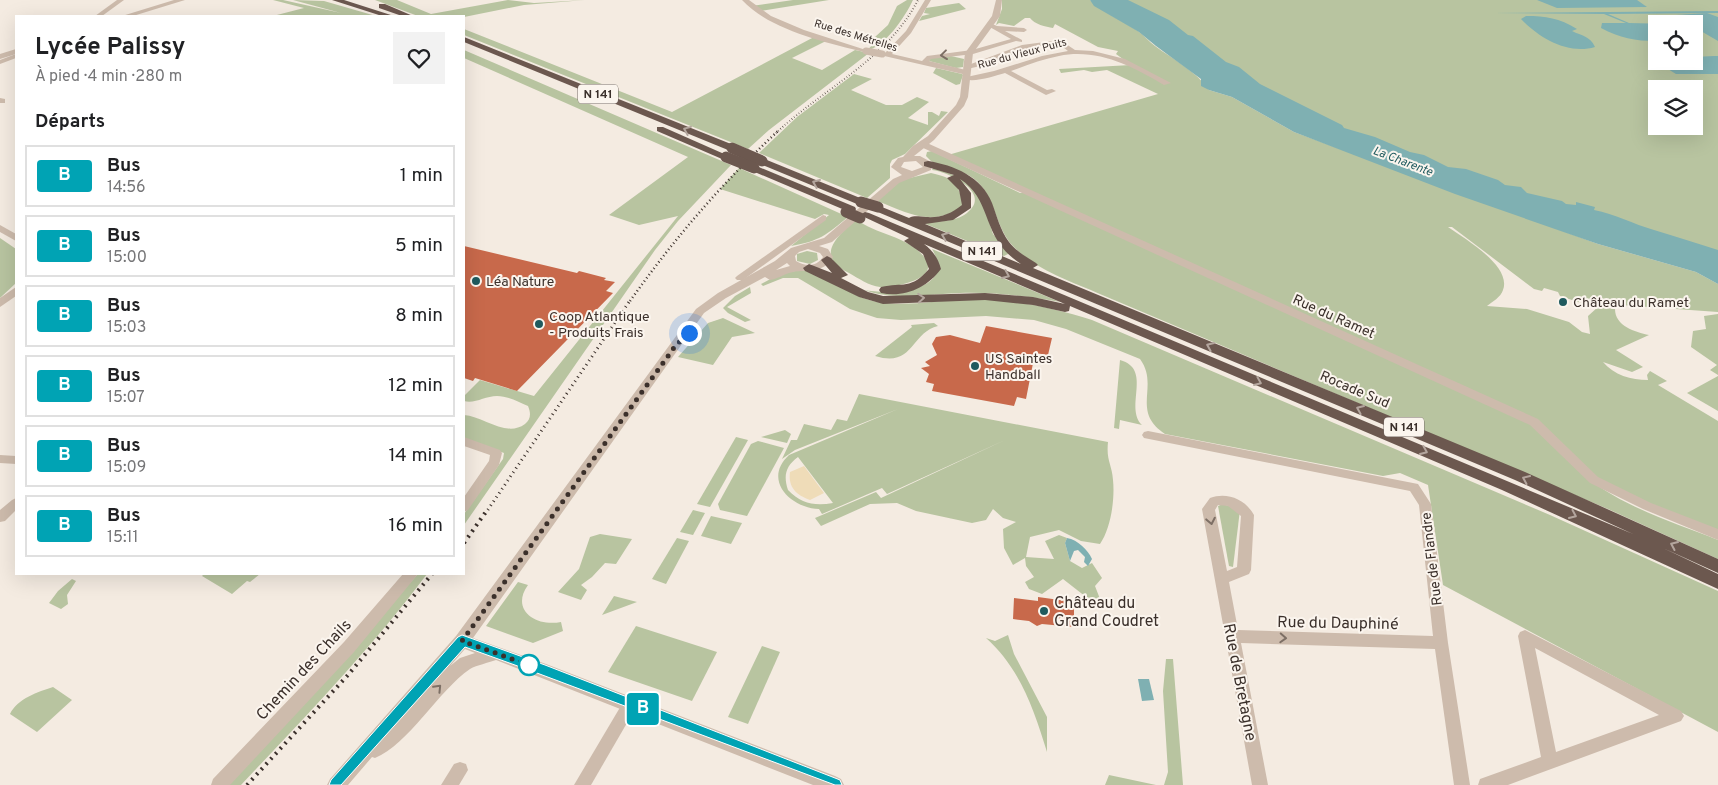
<!DOCTYPE html>
<html lang="fr">
<head>
<meta charset="utf-8">
<style>
  body { margin:0; font-family:Overpass,sans-serif; background:#f2f2f2; color:#202124; height:100vh; display:flex; flex-direction:column; font-size:19px; white-space:nowrap }
  * { box-sizing:border-box; margin:0 }
  p { font-size:16px; color:#757577 }
  .icon { flex:none; width:28px; height:28px; fill:none; stroke:currentColor; stroke-width:2; stroke-linecap:round; stroke-linejoin:round }
  .map { position:relative; flex:1; overflow:hidden }
  .details { position:absolute; left:15px; top:15px; width:450px; height:560px; display:flex; flex-direction:column; background:#fff; border-radius:0px; box-shadow:0 5px 20px #0002 }
  .details>* { flex:none }
  .badge { padding:0 10px; border-radius:4px; font-size:18px; line-height:32px }
  .controls { position:absolute; left:1648px; top:15px; display:grid; gap:10px }
  .controls a { display:grid; place-items:center; width:55px; height:55px; border-radius:0px; background:#fff; box-shadow:0 5px 20px #0002; font-size:25px }
  .you { position:absolute; width:25px; height:25px; margin:-12px; border:4px solid #fff; border-radius:50%; background:#1a73e8; box-shadow:0 0 0 8px #1a73e833 }
  .map>.badge { position:absolute; translate:-50% -50%; box-shadow:0 0 0 2px #fff }
  h2 { padding:0 20px; font-size:19px; line-height:45px }
  .round { display:grid; place-items:center; flex:none; width:52px; height:52px; border-radius:0px; background:#f2f2f2 }
  .overview { display:flex; align-items:center; justify-content:space-between; height:85px; padding:0 20px }
  h1 { font-size:24px; font-weight:700; line-height:38px }
  ul { padding:0; list-style:none }
  li { display:flex; align-items:center; gap:15px; height:62px; margin:0 10px 8px; padding:0 10px; border:2px solid #e0e0e0; border-radius:0px }
  li div { flex:1 }
  li b { display:block; font-size:19px }
  li em { font-style:normal }
  li .badge { min-width:55px; font-weight:700; text-align:center }
  .map>svg:first-child { display:block }
</style>
</head>
<body>
<div class="map">
<svg width="1718" height="785" viewBox="0 0 1718 785">
  <rect width="100%" height="100%" fill="#f4ebe1"/>
  <g fill="#b8c4a0" fill-rule="evenodd">
    <polygon points="273,0 283,0 341,13 293,0 324,1 376,16 273,16 304,8"/>
    <polygon points="375,0 397,0 431,14 508,0 534,3 585,0 524,5 464,17 418,16"/>
    <polygon points="793,0 829,0 760,11 751,6"/>
    <path d="M907,0H913C905,17 885,47 866,51L879,39L875,37L888,25L897,6Z"/>
    <path d="M1002,0H1090C1104,13 1121,20 1138,31C1144,35 1149,42 1155,46C1174,60 1196,71 1209,90L1232,97L1294,132L1598,244L1696,272L1718,284V312L1578,302L1560,296L1558,292L1544,288L1542,291L1534,289L1452,227H1448C1465,239 1512,266 1503,290C1501,297 1492,302 1487,306L1527,309L1569,322L1582,332L1590,334L1588,316L1598,307L1615,309C1615,326 1635,332 1649,335L1616,350L1643,367L1632,372L1603,362C1614,375 1631,380 1648,380L1647,375L1650,371L1667,381L1658,385L1718,421V533L1585,476C1623,507 1673,522 1718,540V559L1608,509L1107,297C1076,283 1036,271 1013,246C994,226 996,195 973,178C961,169 944,169 931,161L926,156L927,152L932,151L1020,193H1029L948,155L1158,94L1107,70L1092,72L1084,70L1061,73L1059,69L1131,65L1116,54L1118,51L1098,47L1055,24L1053,28C1046,27 1034,24 1030,18H1025L1014,26L999,23L996,25L1002,9Z"/>
    <path d="M1125,0H1718V259L1354,136L1270,95ZM1656,24H1694V61H1656ZM1656,89H1694V126H1656Z"/>
    <polygon points="959,3 966,9 919,21 922,16 930,14 924,13 926,8"/>
    <polygon points="464,29 672,112 814,37 826,41 792,58 822,70 855,50 869,53 769,130 748,149 464,35"/>
    <path d="M464,50L731,165L678,221L655,250L464,525V514L503,459L504,453L464,438V415C483,416 506,438 525,424C531,419 531,413 528,406C519,402 508,396 497,396C485,396 475,404 464,401V396L480,380L534,396L678,216L639,225L609,215L688,157L464,58Z"/>
    <polygon points="951,56 964,59 963,67 956,68 929,61 930,58"/>
    <polygon points="936,68 962,74 963,75 960,84 956,85 933,73"/>
    <polygon points="854,74 872,79 851,90 886,105 902,105 917,97 929,102 908,118 928,125 928,112 932,112 939,116 941,111 948,112 905,154 892,160 890,164 890,178 867,198 759,153 797,117"/>
    <path d="M934,167L965,180L982,200L993,234L1010,253L1004,256L921,222C936,221 954,223 967,213C993,193 949,172 932,170Z"/>
    <path d="M739,168L848,217C826,235 820,241 791,246L829,215L824,214L815,219L720,189Z"/>
    <path d="M931,173C954,178 959,183 963,206C931,228 909,213 877,201L901,180Z"/>
    <path d="M856,219C876,235 909,236 925,258C941,279 893,288 880,287C869,286 858,278 849,273C814,256 837,237 856,219Z"/>
    <polygon points="0,238 16,249 16,283 0,298"/>
    <path d="M932,249L1060,302C1026,296 994,292 960,293C928,294 895,301 864,290C892,295 957,292 932,249Z"/>
    <polygon points="807,251 817,253 818,260 810,264 797,261 797,254"/>
    <path d="M800,270C829,274 849,297 877,302C907,307 938,300 969,299C1012,299 1051,307 1092,320L1550,515L1718,591V732L1443,585L1428,485L1400,473L1383,476L1165,434C1130,411 1160,386 1140,359L1066,329L1034,320L986,316L901,320L877,318L850,309L798,278H783L763,286L761,284L780,274Z"/>
    <polygon points="750,287 751,293 727,307 751,320 745,322 728,313 723,308 735,296"/>
    <polygon points="1718,314 1718,375 1710,370 1717,365 1691,347 1693,331 1706,329 1704,316"/>
    <polygon points="723,318 755,333 732,337 713,365 678,357 708,323"/>
    <path d="M934,323L938,326C910,333 914,368 875,356L912,327L911,325Z"/>
    <path d="M1120,360C1153,369 1124,407 1142,425L1120,420L1119,429L1114,428Z"/>
    <polygon points="1718,376 1718,411 1687,393"/>
    <path d="M859,394L1108,442C1106,461 1112,464 1113,480C1115,499 1111,528 1100,544L1081,541L1059,530L1030,537L1026,557L1054,559L1045,541L1059,535L1067,538L1065,543L1070,561L1082,568L1092,563L1102,578L1095,586L1100,599L1095,604L1063,579L1042,594L1029,589L1025,582L1034,577L1026,566L1025,558L1013,565L1004,548L1003,529L1016,522L1003,518L993,509L986,520L972,523L916,511L897,503L870,504L821,526L815,518L876,492L881,498L1005,440L887,494L882,488L822,514L819,509C791,508 762,480 789,455L898,409L795,450L782,459L791,440H797L804,424L831,430L837,419L847,421ZM798,457L833,503C815,506 801,504 788,490C783,475 786,466 798,457Z"/>
    <polygon points="785,430 791,434 787,443 761,437"/>
    <polygon points="736,437 748,440 710,507 697,504"/>
    <polygon points="758,441 784,448 747,516 720,510 718,504 751,444"/>
    <polygon points="1223,504 1240,510 1233,567 1229,566 1218,506"/>
    <polygon points="693,510 705,513 693,535 680,532"/>
    <polygon points="711,516 742,523 731,544 701,536"/>
    <polygon points="600,534 632,539 616,564 605,563 592,577 581,585 587,590 581,600 558,592 579,569 590,537"/>
    <polygon points="677,538 689,541 666,584 652,579"/>
    <polygon points="204,574 260,574 250,582 247,581 232,594 202,576"/>
    <path d="M418,574H427C371,649 305,717 241,785H225Z"/>
    <polygon points="72,579 76,581 67,595 68,604 61,609 49,603 58,591"/>
    <path d="M518,582L528,585C510,610 536,627 561,622L563,631L533,643L486,626Z"/>
    <polygon points="614,596 637,602 602,615"/>
    <polygon points="636,626 717,652 692,701 608,672"/>
    <path d="M1008,635L1014,654L1047,717V752C1034,710 1020,668 986,638L995,641Z"/>
    <polygon points="762,646 780,652 748,724 728,717"/>
    <polygon points="1166,659 1173,659 1183,785 1164,785 1168,772 1163,691"/>
    <path d="M53,687L72,700L37,732L10,714C18,698 38,692 53,687Z"/>
    <polygon points="1109,775 1156,785 1105,785"/>
  </g>
  <path fill="#efdcb8" d="M804,466L824,493L810,500C796,495 788,487 790,472Z"/>
  <g fill="#7fb0b2">
    <path d="M1090,0H1128L1169,20L1188,35L1193,36L1226,62L1239,67L1260,84L1342,125L1344,128L1375,137L1410,152L1424,155L1448,167L1466,169L1498,180L1505,185L1521,187L1527,193L1562,201L1566,204L1576,205V202L1595,207L1594,210C1615,214 1633,224 1654,230C1676,237 1697,243 1718,250V284L1696,272L1598,244L1455,194L1294,132L1232,97L1209,90L1201,86V79L1156,46L1139,32L1094,6Z"/>
    <polygon points="1537,0 1637,0 1647,7 1557,8"/>
    <path d="M1718,11V13L1608,14L1629,23L1672,24H1656V41C1635,41 1620,38 1601,28L1602,23H1626L1604,14L1494,13Z"/>
    <polygon points="1707,13 1718,17 1718,41 1694,27 1694,24 1676,15"/>
    <path d="M1526,16C1546,16 1559,18 1577,29L1572,31C1582,36 1590,36 1595,47C1568,55 1539,38 1521,19Z"/>
    <polygon points="1714,56 1718,56 1718,74 1676,74 1655,61 1694,61 1694,57"/>
    <path d="M1067,538C1078,540 1088,550 1092,559L1088,566L1084,562L1085,557L1078,550L1074,551L1070,561L1065,543Z"/>
    <polygon points="1138,679 1149,679 1154,700 1142,701"/>
  </g>
  <g fill="#c8694b">
    <polygon points="464,246 577,273 579,271 606,278 604,280 615,282 606,291 613,293 517,391 475,378 473,381 464,378"/>
    <polygon points="986,326 1052,338 1048,355 1035,353 1026,399 1017,397 1014,406 932,391 934,384 926,382 929,374 921,368 930,366 925,362 937,355 932,344 936,337 950,335 980,343"/>
    <polygon points="1038,597 1074,602 1074,627 1042,624 1037,626 1029,621 1013,619 1014,598 1038,601"/>
  </g>
  <g fill="none" stroke-linecap="round" stroke-linejoin="round">
    <g fill="#cdbbac" fill-rule="evenodd">
      <polygon points="117,0 124,0 102,16 95,16"/>
      <path d="M742,0H749L771,16L804,30L869,51L864,52C825,42 770,30 742,0Z"/>
      <polygon points="925,0 931,0 911,33 892,54 922,61 927,56 972,50 1011,39 988,26 987,25 990,23 997,26 1024,28 1027,30 1024,32 1005,31 1022,40 1022,42 1016,41 973,54 931,59 929,61 970,71 970,75 967,75 880,55 880,53 885,53 906,31"/>
      <path d="M1060,40L1075,50L1093,51L1125,59L1171,83L1164,85C1132,66 1097,48 1059,56C1043,59 1027,65 1011,71L1047,90L1052,89L1056,91L1046,95L1005,73C994,76 972,84 962,78L994,71L1042,56L1068,51L1059,44L1035,47L976,67L967,69L963,67L1022,45Z"/>
      <polygon points="16,54 16,58 0,64 0,60"/>
      <polygon points="0,98 5,99 5,103 0,103"/>
      <polygon points="921,143 927,143 1538,419 1598,477 1651,503 1718,529 1718,540 1643,509 1590,483 1530,425 921,147"/>
      <polygon points="823,215 826,216 826,220 743,280 737,280 735,278 737,276"/>
      <path d="M1148,431L1418,484L1431,504L1448,643L1470,785H1454L1435,649L1241,643L1268,785H1252L1227,646V636L1224,630L1202,509L1210,498C1227,492 1245,499 1254,515L1251,570L1249,574L1229,582L1238,630L1433,636L1419,505L1410,491L1144,438L1142,435L1144,432ZM1218,505L1228,506L1241,516L1237,567L1227,571L1215,510Z"/>
      <polygon points="464,437 500,450 502,453 499,465 468,510 464,512 464,497 489,461 490,455 464,446"/>
      <polygon points="0,455 16,456 16,464 0,463"/>
      <polygon points="16,498 16,510 5,521 0,522 0,510 12,500"/>
      <polygon points="403,574 418,574 354,652 230,785 211,785 213,779 344,642"/>
      <path d="M1525,630L1681,711L1684,716L1681,721L1508,785H1478L1480,779L1541,757L1518,636L1520,632ZM1535,648L1659,715L1556,752Z"/>
      <polygon points="630,697 635,699 638,704 591,785 574,785 625,699"/>
      <polygon points="460,762 466,764 468,770 459,785 441,785 454,764"/>
    </g>
    <g fill="#cdbbac" fill-rule="evenodd">
      <polygon points="174,0 185,0 133,16 122,16"/>
      <path d="M996,0H1002L1000,16L973,53L968,97L964,106L934,140L914,156H920L931,162V170L899,183L832,242L819,246L828,249L833,257C823,275 806,268 789,273C783,275 777,279 770,280L765,277L726,298L704,313L473,638L546,664L835,776L841,779L844,785H813L496,660C488,663 477,665 470,669C439,690 408,745 375,758L372,757L348,785H327L330,779L456,636L696,309L718,293L775,261L791,248L824,238L893,179L902,175L891,167L898,158L903,157L913,146L928,136L956,105L960,97L965,53L992,16ZM916,161L923,167L912,171L901,167L904,162ZM808,249L820,253L823,257C816,267 806,267 796,261L795,256L799,252ZM787,263L790,266L776,270ZM465,649L475,653L460,658L450,666Z"/>
      <polygon points="16,49 16,54 0,59 0,54"/>
      <polygon points="0,225 16,234 16,241 0,232"/>
      <polygon points="16,287 16,296 0,307 0,298"/>
    </g>
    <g fill="#6c584f" fill-rule="evenodd">
      <polygon points="332,0 344,0 394,16 382,16"/>
      <polygon points="379,4 385,4 413,16 402,16 379,8"/>
      <polygon points="464,37 736,146 737,148 728,150 464,42"/>
      <polygon points="657,127 663,127 731,157 722,159 657,131"/>
      <polygon points="762,158 865,200 866,202 865,204 857,204 758,163 757,161"/>
      <path d="M928,161C954,165 982,177 992,203C997,216 1000,230 1009,242C1016,251 1026,257 1036,263L1038,265L1033,268L1525,472L1718,559V573L1663,548L1718,574V589L1502,490L1070,306L1069,311L1065,312L1033,305L985,300L883,304L859,297L805,271L803,268L809,264L832,273L821,260L827,256L831,258L848,275L841,278L868,292L883,296L985,293L1033,297L1065,304L924,244C933,251 938,258 941,269C927,288 904,298 881,293L879,290L881,287C903,282 911,290 929,269L923,254L904,241L909,238L860,215L865,212L869,213L1633,534L1515,480L873,210L872,208L877,205L909,218C915,215 920,217 926,217C940,218 951,214 962,205L959,190L947,178L954,175L924,166V162ZM960,179C994,201 980,238 1021,264L925,224L953,220L971,208V193Z"/>
      <polygon points="754,165 855,207 856,209 855,211 847,211 750,170 750,166"/>
    </g>
    <path stroke="#3b302b" stroke-width="2" stroke-dasharray="0.5 2.5" stroke-linecap="butt" d="M776,133C824,88 887,60 918,0"/>
    <path stroke="#3b302b" stroke-width="2.5" stroke-dasharray="1 3" stroke-linecap="butt" d="M630,301C674,239 722,183 778,131"/>
    <polyline stroke="#3b302b" stroke-width="3" stroke-dasharray="1 4" stroke-linecap="butt" points="485,514 631,299"/>
    <g stroke="#3b302b" stroke-width="4" stroke-dasharray="2 5" stroke-linecap="butt">
      <polyline points="464,543 485,513"/>
      <polyline points="247,785 348,675 432,574"/>
    </g>
    <polyline stroke="#cdbbac" stroke-width="7" points="866,51 882,54"/>
    <g stroke="#6c584f" stroke-width="11">
      <polyline points="732,148 762,161"/>
      <polyline points="726,157 754,168"/>
      <polyline points="861,202 878,207"/>
      <polyline points="846,212 860,218"/>
    </g>
  </g>
  <defs><path id="oneway-chevron" d="M-2-3.5L2.5 0L-2 3.5" fill="none" stroke-width="1.6" stroke-linecap="round" stroke-linejoin="round" transform="scale(1.25)"/></defs>
  <g stroke="#7d6f65">
    <use href="#oneway-chevron" transform="translate(944 55) rotate(173)"/>
    <use href="#oneway-chevron" transform="translate(1211 521) rotate(79)"/>
    <use href="#oneway-chevron" transform="translate(1283 638) rotate(3)"/>
    <use href="#oneway-chevron" transform="translate(438 688) rotate(-46)"/>
  </g>
  <g stroke="#b4a69e">
    <use href="#oneway-chevron" transform="translate(687 130) rotate(-158)"/>
    <use href="#oneway-chevron" transform="translate(816 183) rotate(-157)"/>
    <use href="#oneway-chevron" transform="translate(945 236) rotate(-158)"/>
    <use href="#oneway-chevron" transform="translate(1006 275) rotate(23)"/>
    <use href="#oneway-chevron" transform="translate(921 298) rotate(-4)"/>
    <use href="#oneway-chevron" transform="translate(1210 346) rotate(-157)"/>
    <use href="#oneway-chevron" transform="translate(1258 382) rotate(23)"/>
    <use href="#oneway-chevron" transform="translate(1360 409) rotate(-157)"/>
    <use href="#oneway-chevron" transform="translate(1424 451) rotate(23)"/>
    <use href="#oneway-chevron" transform="translate(1526 479) rotate(-156)"/>
    <use href="#oneway-chevron" transform="translate(1573 515) rotate(24)"/>
    <use href="#oneway-chevron" transform="translate(1674 545) rotate(-156)"/>
  </g>
  <polygon fill="#00a3b4" stroke="#fff" points="462,635 545,665 835,778 840,780 842,785 835,785 537,673 465,647 341,785 329,785 331,780 458,637"/>
  <g fill="none" stroke-linecap="round" stroke-linejoin="round">
    <polyline stroke="#3b302b" stroke-width="5" stroke-dasharray="0 9" points="529,665 462,641 676,345 689,333"/>
  </g>
  <g fill="#1f5a5e" stroke="#fbf5ee" stroke-width="2">
    <circle cx="476" cy="281" r="5"/>
    <circle cx="1563" cy="302" r="5"/>
    <circle cx="539" cy="324" r="5"/>
    <circle cx="975" cy="366" r="5"/>
    <circle cx="1044" cy="611" r="5"/>
  </g>
  <circle fill="#fff" stroke="#00a3b4" stroke-width="2.5" cx="529" cy="665" r="10"/>
  <g text-anchor="middle" stroke-width="4" stroke-linejoin="round" paint-order="stroke">
    <g font-size="11" fill="#3b302b" stroke="#fbf5ee">
      <text transform="translate(856 35) rotate(17)" y="4">Rue des Métrelles</text>
      <text transform="translate(1022 53) rotate(-15)" y="4">Rue du Vieux Puits</text>
    </g>
    <g fill="#fbf5ee" stroke="#756b66" stroke-width="1">
      <rect x="578" y="84.5" width="40" height="19" rx="4"/>
      <rect x="962" y="241.5" width="40" height="19" rx="4"/>
      <rect x="1384" y="417.5" width="40" height="19" rx="4"/>
    </g>
    <g font-size="12" font-weight="bold" fill="#3b302b">
      <text x="598" y="98">N 141</text>
      <text x="982" y="255">N 141</text>
      <text x="1404" y="431">N 141</text>
    </g>
    <g font-size="12" font-style="italic" fill="#1f5a5e" stroke="#fbf5ee">
      <text transform="translate(1403 161) rotate(21)" y="4">La Charente</text>
    </g>
    <g font-size="14" fill="#3b302b" stroke="#fbf5ee" text-anchor="start">
      <text x="486" y="286">Léa Nature</text>
      <text x="1573" y="307">Château du Ramet</text>
      <text x="549" y="321">Coop Atlantique<tspan x="549" dy="16">- Produits Frais</tspan></text>
      <text x="985" y="363">US Saintes<tspan x="985" dy="16">Handball</tspan></text>
    </g>
    <g font-size="14" fill="#3b302b" stroke="#fbf5ee">
      <text transform="translate(1334 316) rotate(24)" y="5">Rue du Ramet</text>
      <text transform="translate(1355 389) rotate(23)" y="5">Rocade Sud</text>
      <text transform="translate(1431 559) rotate(-97)" y="5">Rue de Flandre</text>
    </g>
    <g font-size="16" fill="#3b302b" stroke="#fbf5ee" text-anchor="start">
      <text x="1054" y="608">Château du<tspan x="1054" dy="18">Grand Coudret</tspan></text>
    </g>
    <g font-size="16" fill="#3b302b" stroke="#fbf5ee">
      <text transform="translate(1338 622) rotate(1)" y="6">Rue du Dauphiné</text>
      <text transform="translate(303 669) rotate(-47)" y="6">Chemin des Chails</text>
      <text transform="translate(1241 682) rotate(79)" y="6">Rue de Bretagne</text>
    </g>
  </g>
</svg>
<div class="controls">
<a><svg class="icon" aria-label="locate" viewBox="0 0 24 24"><circle cx="12" cy="12" r="6"/><path d="M12 2v4M12 18v4M2 12h4M18 12h4"/></svg></a>
<a><svg class="icon" aria-label="layers" viewBox="0 0 24 24"><path d="M12 4l9 5-9 5-9-5zM3 14l9 5 9-5"/></svg></a>
</div>
<div class="you" style="left:689px;top:333px"></div>
<b class="badge" style="left:643px;top:709px;background:#00a3b4;color:#fff">B</b>
<section class="details">
<div class="overview"><div><h1>Lycée Palissy</h1><p>À pied · 4 min · 280 m</p></div><a class="round"><svg class="icon" aria-label="heart" viewBox="0 0 24 24"><path d="M12 20l-8-8c-3-5 5-10 8-4 3-6 11-1 8 4z"/></svg></a></div>
<h2>Départs</h2>
<ul>
<li><span class="badge" style="background:#00a3b4;color:#fff">B</span><div><b>Bus</b><p>14:56</p></div><em>1 min</em></li>
<li><span class="badge" style="background:#00a3b4;color:#fff">B</span><div><b>Bus</b><p>15:00</p></div><em>5 min</em></li>
<li><span class="badge" style="background:#00a3b4;color:#fff">B</span><div><b>Bus</b><p>15:03</p></div><em>8 min</em></li>
<li><span class="badge" style="background:#00a3b4;color:#fff">B</span><div><b>Bus</b><p>15:07</p></div><em>12 min</em></li>
<li><span class="badge" style="background:#00a3b4;color:#fff">B</span><div><b>Bus</b><p>15:09</p></div><em>14 min</em></li>
<li><span class="badge" style="background:#00a3b4;color:#fff">B</span><div><b>Bus</b><p>15:11</p></div><em>16 min</em></li>
</ul>
</section>
</div>
</body>
</html>
